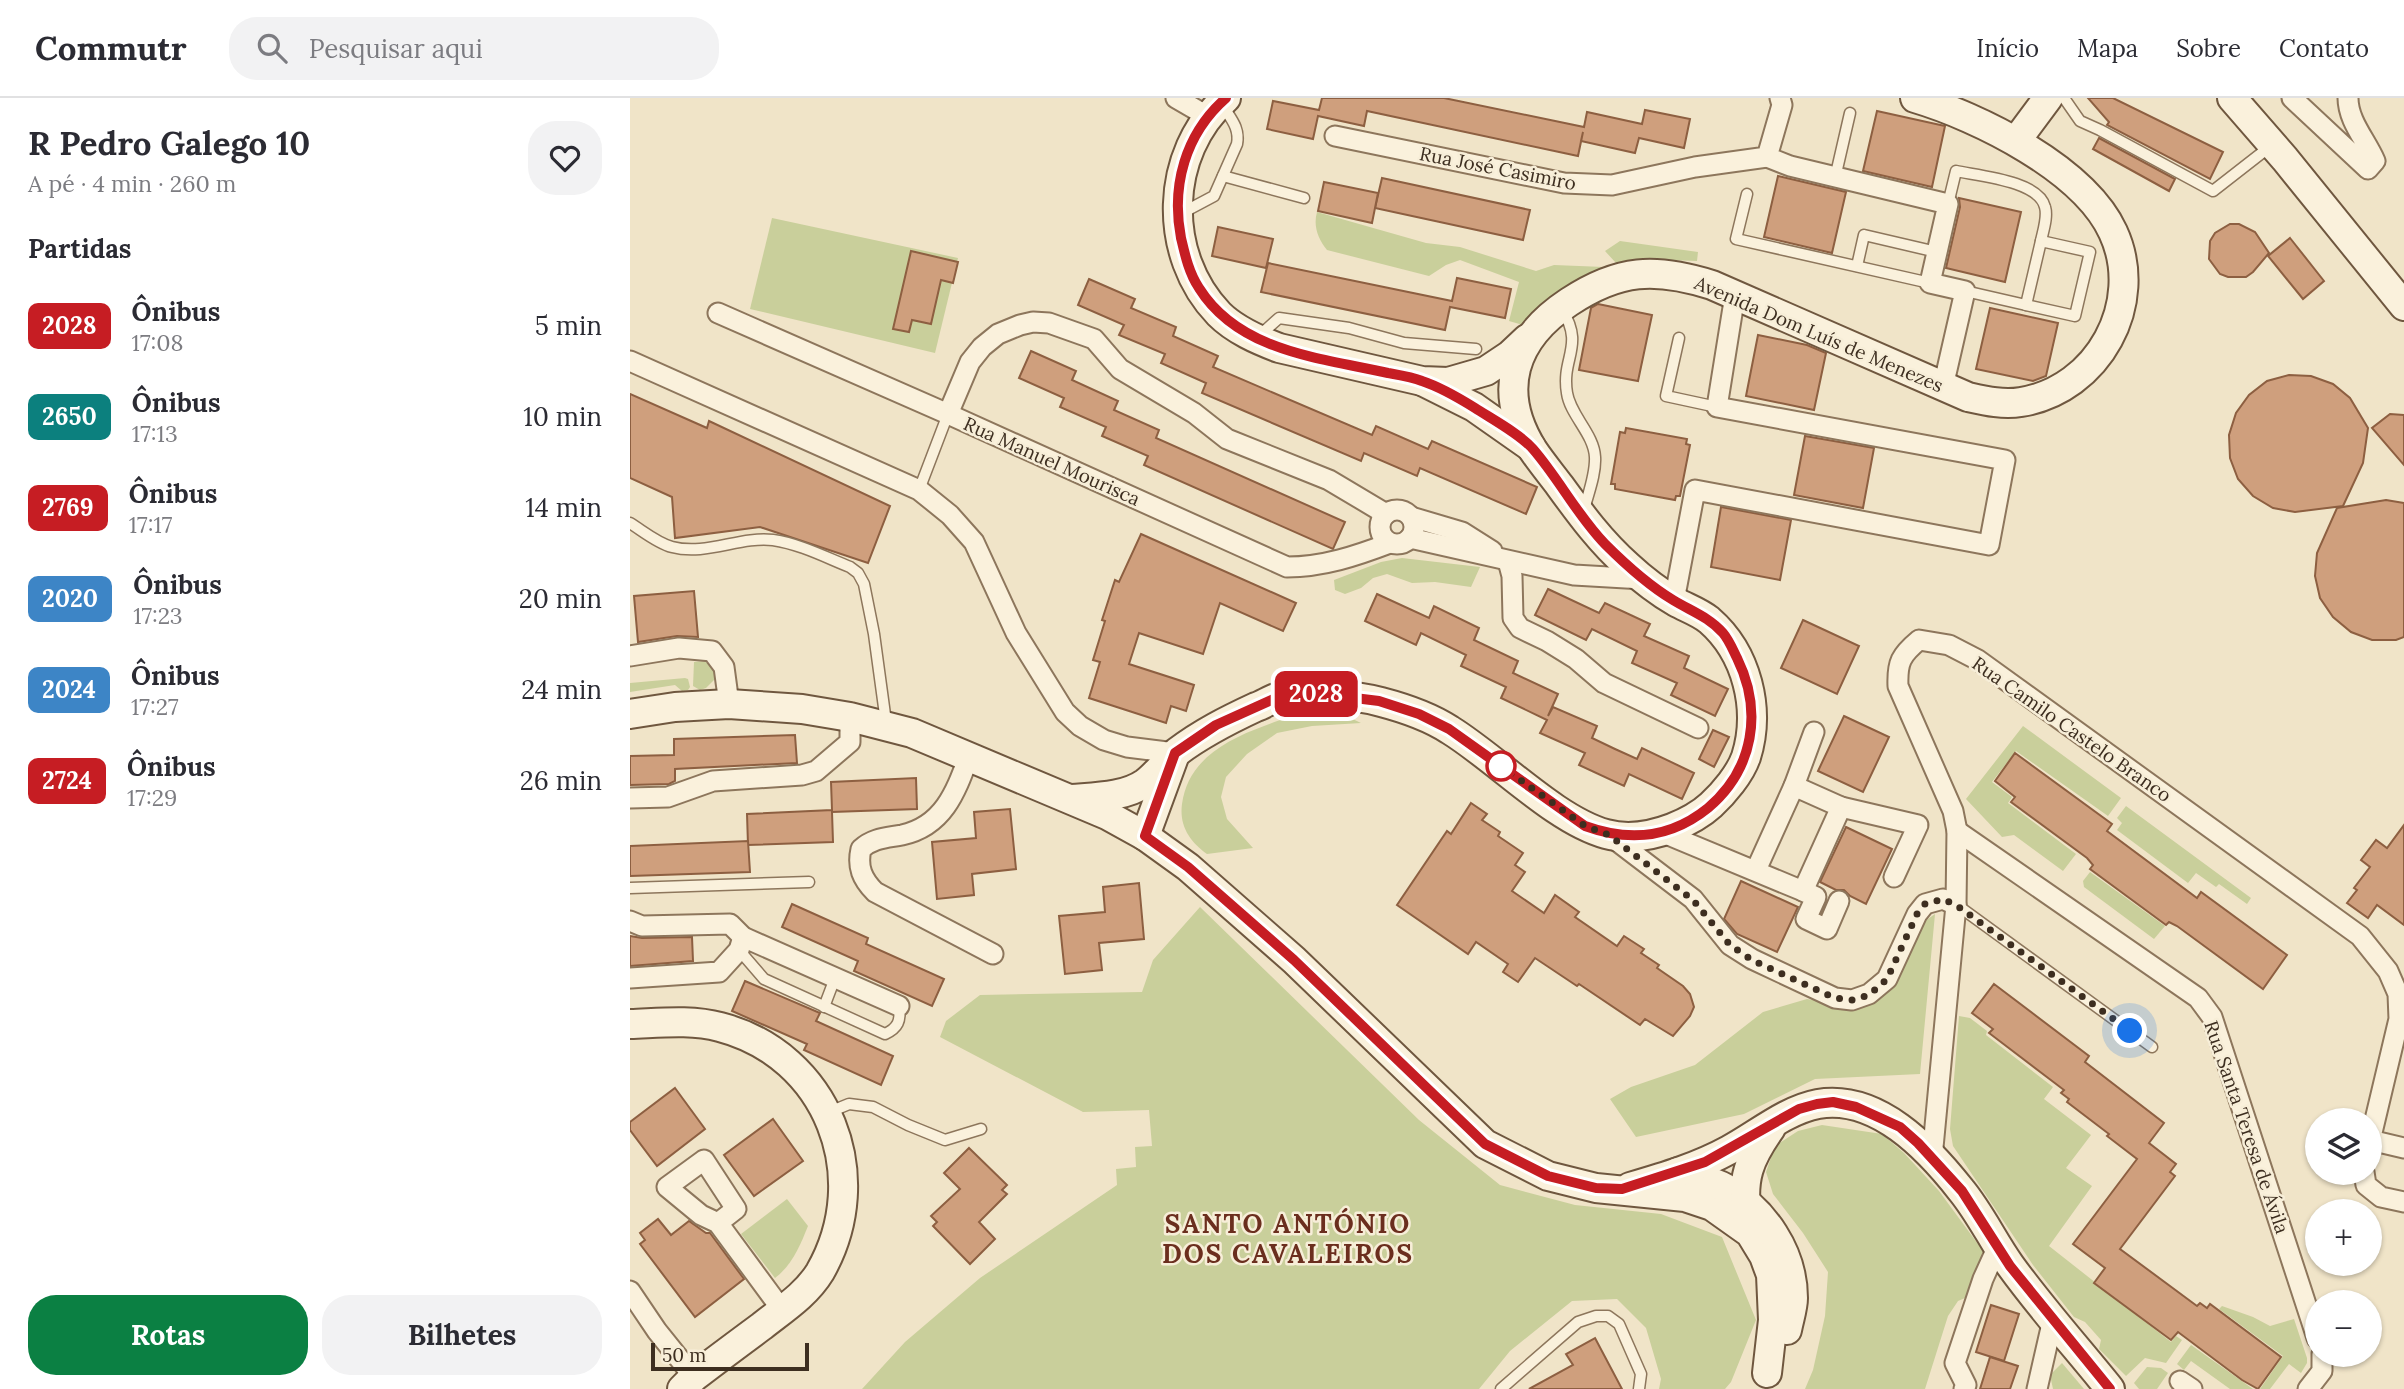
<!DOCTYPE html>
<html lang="pt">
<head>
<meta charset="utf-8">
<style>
  body { margin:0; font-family:Lora,serif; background:#f2f2f3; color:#2b2b33; height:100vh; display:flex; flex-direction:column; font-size:26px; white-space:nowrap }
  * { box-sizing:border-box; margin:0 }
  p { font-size:23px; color:#7c7c81 }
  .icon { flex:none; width:38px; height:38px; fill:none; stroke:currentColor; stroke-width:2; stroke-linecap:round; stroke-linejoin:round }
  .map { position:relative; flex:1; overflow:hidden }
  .panel { display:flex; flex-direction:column; background:#fff; width:630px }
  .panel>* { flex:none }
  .badge { padding:0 14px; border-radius:10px; font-size:24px; line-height:46px }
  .fabs { position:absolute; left:1675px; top:1010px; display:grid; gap:14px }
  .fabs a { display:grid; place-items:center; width:77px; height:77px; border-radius:50%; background:#fff; box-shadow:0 2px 5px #0004; font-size:35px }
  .scale { position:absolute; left:21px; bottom:18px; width:158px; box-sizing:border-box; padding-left:7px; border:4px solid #3d2e20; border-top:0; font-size:19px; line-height:24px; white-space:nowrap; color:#3d2e20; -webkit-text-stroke:5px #f7eed8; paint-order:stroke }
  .you { position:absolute; width:35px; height:35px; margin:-18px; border:5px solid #fff; border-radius:50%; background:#1a73e8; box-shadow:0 0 0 10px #1a73e833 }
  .map>.badge { position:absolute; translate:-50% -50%; box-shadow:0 0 0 4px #fff }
  h2 { padding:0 28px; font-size:26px; line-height:63px }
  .round { display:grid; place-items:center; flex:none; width:74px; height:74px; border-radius:28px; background:#f2f2f3 }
  .head { display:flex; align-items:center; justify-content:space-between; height:119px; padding:0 28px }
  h1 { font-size:33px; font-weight:700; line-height:52px }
  .action { display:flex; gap:14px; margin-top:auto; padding:14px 28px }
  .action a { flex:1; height:80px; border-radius:28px; background:#0b8043; color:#fff; font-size:28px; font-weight:700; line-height:80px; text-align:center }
  .action a+a { background:#f2f2f3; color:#2b2b33 }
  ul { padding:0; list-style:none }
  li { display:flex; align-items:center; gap:21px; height:91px; padding:0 28px }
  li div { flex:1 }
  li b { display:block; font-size:26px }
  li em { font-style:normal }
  li .badge { min-width:77px; font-weight:700; text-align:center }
  header { display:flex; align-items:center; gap:42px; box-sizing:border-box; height:98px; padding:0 35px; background:#fff; border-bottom:2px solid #e1e1e2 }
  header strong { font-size:33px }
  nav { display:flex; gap:38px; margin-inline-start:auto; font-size:24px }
  .search { width:490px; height:63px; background:#f2f2f3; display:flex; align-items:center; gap:18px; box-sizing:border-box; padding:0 24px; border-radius:28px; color:#7c7c81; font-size:26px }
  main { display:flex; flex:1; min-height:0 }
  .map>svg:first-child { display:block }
</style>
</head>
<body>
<header>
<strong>Commutr</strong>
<div class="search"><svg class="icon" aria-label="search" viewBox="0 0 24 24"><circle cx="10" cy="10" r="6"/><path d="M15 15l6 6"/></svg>Pesquisar aqui</div>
<nav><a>Início</a><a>Mapa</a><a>Sobre</a><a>Contato</a></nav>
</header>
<main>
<section class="panel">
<div class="head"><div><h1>R Pedro Galego 10</h1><p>A pé · 4 min · 260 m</p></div><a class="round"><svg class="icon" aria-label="heart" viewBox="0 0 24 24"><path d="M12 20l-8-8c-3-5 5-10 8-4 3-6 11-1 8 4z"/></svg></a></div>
<h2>Partidas</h2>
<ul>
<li><span class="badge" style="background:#c61d23;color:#fff">2028</span><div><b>Ônibus</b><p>17:08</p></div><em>5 min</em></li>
<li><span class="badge" style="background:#0c807e;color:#fff">2650</span><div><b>Ônibus</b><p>17:13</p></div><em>10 min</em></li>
<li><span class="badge" style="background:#c61d23;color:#fff">2769</span><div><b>Ônibus</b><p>17:17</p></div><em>14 min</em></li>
<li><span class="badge" style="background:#3d85c6;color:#fff">2020</span><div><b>Ônibus</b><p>17:23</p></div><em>20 min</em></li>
<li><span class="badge" style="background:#3d85c6;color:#fff">2024</span><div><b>Ônibus</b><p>17:27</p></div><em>24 min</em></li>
<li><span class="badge" style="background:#c61d23;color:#fff">2724</span><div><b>Ônibus</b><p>17:29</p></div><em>26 min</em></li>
</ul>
<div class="action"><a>Rotas</a><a>Bilhetes</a></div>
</section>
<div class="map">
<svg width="1774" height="1291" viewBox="0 0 1774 1291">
  <rect width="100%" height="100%" fill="#f0e4c8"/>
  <g fill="#c9cf9b">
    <path d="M687,114L796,145L830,149L906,173L924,167L974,169L928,194L893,227L879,223L889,184L830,162L816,167L799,178L697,152C688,141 683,128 687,114Z"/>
    <polygon points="142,120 328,160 305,255 120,211"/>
    <polygon points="990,143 1068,154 1067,163 1012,161 986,165 975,153"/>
    <polygon points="772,460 850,469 841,489 805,484 782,485 757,476 743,480 731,490 715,496 705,492 704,482 751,464"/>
    <polygon points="75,563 84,571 85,581 76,590 70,592 63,588 64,564"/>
    <polygon points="55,580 58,581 60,589 58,592 52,593 45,587 0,594 0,585"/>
    <path d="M708,614L731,625L682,628L647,635L617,656L596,679L591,699L597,721L623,750L577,756C560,744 549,728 552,706C558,662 596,642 634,628C648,623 661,617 676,615C686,614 698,614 708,614Z"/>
    <polygon points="1393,628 1491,700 1478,718 1386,653 1362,684 1382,699 1378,705 1446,756 1433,773 1384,737 1372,739 1336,701"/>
    <polygon points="1496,708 1621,800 1617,806 1589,786 1586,789 1566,775 1558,785 1487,732 1492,725 1487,720"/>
    <polygon points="1460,774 1535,828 1524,841 1454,789 1453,783"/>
    <polygon points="570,809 789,1022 870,1087 945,1107 1031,1116 1092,1139 1126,1222 1101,1284 1095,1291 1029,1291 1031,1281 1016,1230 987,1201 942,1203 880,1253 849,1291 232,1291 275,1244 350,1180 487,1087 486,1071 506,1069 505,1049 522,1048 519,1012 453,1014 310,939 316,923 350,897 512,894 523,862"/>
    <polygon points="1305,816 1290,976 1185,981 1114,1016 1006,1039 980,1001 1001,989 1065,967 1133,914 1177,901 1221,908 1256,891 1285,830"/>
    <polygon points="1329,918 1340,920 1357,933 1356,937 1423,989 1414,1001 1461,1037 1436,1070 1462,1088 1419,1148 1541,1244 1546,1238 1552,1242 1536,1265 1515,1260 1496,1278 1469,1251 1471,1242 1455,1224 1444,1219 1403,1167 1323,1048 1320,1031"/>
    <polygon points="1192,1027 1252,1036 1274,1055 1309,1093 1356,1157 1342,1197 1328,1203 1318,1218 1295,1291 1175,1291 1183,1272 1195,1218 1198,1174 1173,1135 1143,1096 1136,1074 1145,1048 1168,1033"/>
    <path d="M157,1101L178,1128C170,1148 162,1167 145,1180L111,1136Z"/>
    <polygon points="1592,1208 1623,1219 1640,1228 1664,1221 1677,1260 1677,1265 1671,1275 1659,1266 1640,1291 1630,1291 1653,1258 1589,1211"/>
    <polygon points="1561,1247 1623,1291 1600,1291 1561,1263 1554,1272 1547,1266"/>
    <polygon points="1432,1265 1454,1291 1423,1291 1420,1277"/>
    <polygon points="1517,1269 1531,1270 1538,1275 1527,1291 1509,1291 1504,1285"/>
  </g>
  <g fill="#cf9f7d" stroke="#8d5f41" stroke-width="2">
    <polygon points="692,0 814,0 954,29 957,14 1012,26 1015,12 1060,21 1054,50 1009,40 1005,55 951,43 953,34 948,58 737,13 734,28 688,18 683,41 637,31 643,3 689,12"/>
    <polygon points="1458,0 1483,0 1593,54 1580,81 1477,27 1479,24"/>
    <polygon points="1247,13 1315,28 1302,89 1233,73"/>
    <polygon points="1469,40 1545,81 1539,93 1463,51"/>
    <polygon points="1148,78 1216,94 1202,155 1134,139"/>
    <polygon points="752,80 900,112 893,142 745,110"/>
    <polygon points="694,84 748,95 742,125 688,113"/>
    <polygon points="1329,100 1391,114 1375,184 1316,170 1330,109"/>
    <polygon points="1600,126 1609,126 1625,134 1639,155 1623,174 1616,179 1598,179 1590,176 1579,161 1580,143 1585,135"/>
    <polygon points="588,129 643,141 636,170 582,158"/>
    <polygon points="1660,140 1694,183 1673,201 1638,158"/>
    <polygon points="281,153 328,164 323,185 311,182 301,226 282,222 279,234 263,231"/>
    <polygon points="638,165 822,203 827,180 881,191 875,220 820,209 815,232 631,194"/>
    <polygon points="459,181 505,201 501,210 546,229 543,238 588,258 583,269 742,337 746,328 798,351 802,343 907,389 896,416 790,370 787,378 734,355 731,363 572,295 576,285 531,265 535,256 489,237 494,227 448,207"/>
    <polygon points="968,206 1022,217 1008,283 949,272 961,210"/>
    <polygon points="1360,210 1428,225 1416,278 1403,283 1346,271"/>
    <polygon points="1128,237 1177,247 1196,255 1184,312 1116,298"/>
    <polygon points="401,253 446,273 442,282 488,303 484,312 529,332 526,340 715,424 703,451 514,367 518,358 472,338 476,329 430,309 434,300 389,280"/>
    <polygon points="1659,277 1681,278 1703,286 1720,300 1738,330 1733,365 1713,408 1665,414 1643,410 1623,398 1608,381 1600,360 1599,337 1606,315 1619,297 1637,283"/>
    <polygon points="0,296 77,330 79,323 260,408 238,465 130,429 45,440 42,399 0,380"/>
    <polygon points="1760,316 1774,317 1774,367 1742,330"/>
    <polygon points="996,330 1057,341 1056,346 1060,347 1050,398 1046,398 1045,402 985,391 985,386 981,386 990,334 995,335"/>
    <polygon points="1175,338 1244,350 1233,410 1164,397"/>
    <polygon points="1756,402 1774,405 1774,539 1766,542 1742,542 1721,534 1703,519 1690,500 1685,478 1687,455 1707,410"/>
    <polygon points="1091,409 1161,422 1150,482 1081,469"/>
    <polygon points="511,436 666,505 653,533 590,505 573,556 509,535 499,566 564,587 556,613 541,608 536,625 459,600 470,564 463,562 475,523 472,522 485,482 489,484"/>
    <polygon points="918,491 969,515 975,505 1020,526 1014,538 1059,558 1054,570 1098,591 1085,618 1041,597 1047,585 1002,565 1007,553 962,531 956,542 905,517"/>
    <polygon points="64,493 68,539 47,538 8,544 4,498"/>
    <polygon points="747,496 799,520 804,508 849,530 844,542 888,563 883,575 928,596 918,618 923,609 967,628 962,640 985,651 1007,661 1012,650 1064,675 1052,701 999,676 994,688 949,667 955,655 910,635 917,622 871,600 876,589 831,568 836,557 791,535 786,547 735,523"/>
    <polygon points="1173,522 1229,548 1207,596 1151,570"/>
    <polygon points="1214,618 1259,639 1233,694 1188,673"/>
    <polygon points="1083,632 1099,639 1084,669 1069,661"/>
    <polygon points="165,637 167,665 45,671 45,683 39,686 0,687 0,658 44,657 44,641"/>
    <polygon points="1385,655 1482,726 1477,733 1567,800 1571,794 1657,857 1633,891 1547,828 1539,824 1536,827 1460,771 1463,767 1457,760 1381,704 1385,699 1365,683"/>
    <polygon points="286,680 287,711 202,714 203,744 118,747 117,716 202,712 201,684"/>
    <polygon points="841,705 857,716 852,722 870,734 868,738 893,755 885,767 895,774 882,793 914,815 925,797 949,814 945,819 987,848 994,838 1014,851 1011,855 1029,867 1027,870 1053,888 1060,896 1064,909 1060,918 1043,938 1015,921 1010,927 949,886 947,888 905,860 888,884 873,874 878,866 846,844 838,856 767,807 817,733 821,736"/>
    <polygon points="380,711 386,771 342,776 344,797 307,801 302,744 346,740 344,714"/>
    <polygon points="1774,727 1774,827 1747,807 1738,820 1717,805 1727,792 1724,790 1740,769 1731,762 1746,742 1757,750"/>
    <polygon points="1216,729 1262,751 1236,806 1220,798 1214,792 1206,792 1190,784"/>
    <polygon points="118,743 120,774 0,778 0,748"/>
    <polygon points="1111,783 1168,809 1147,854 1107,836 1094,821"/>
    <polygon points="509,785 514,841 469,845 472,872 435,876 429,818 475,814 473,789"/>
    <polygon points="162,806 238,840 236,846 314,881 302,908 224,873 228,863 152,829"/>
    <polygon points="0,838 12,840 62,839 63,863 0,868"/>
    <polygon points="115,883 190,915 186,923 263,958 251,987 174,952 177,946 102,913"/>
    <polygon points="1364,886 1459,958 1455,964 1534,1025 1519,1045 1546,1066 1540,1074 1545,1078 1490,1151 1567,1208 1570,1205 1577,1210 1580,1206 1651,1259 1628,1291 1612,1282 1548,1234 1541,1242 1464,1185 1475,1170 1443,1146 1507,1061 1477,1038 1479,1036 1437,1004 1439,1001 1431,995 1434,992 1359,935 1363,931 1342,915"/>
    <polygon points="45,990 75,1031 27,1068 0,1032 0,1024"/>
    <polygon points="143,1021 173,1063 124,1098 94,1057"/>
    <polygon points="339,1050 377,1087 372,1092 377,1096 349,1124 365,1141 340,1166 303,1128 307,1124 301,1118 330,1091 314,1075"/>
    <polygon points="28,1121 41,1137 59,1123 76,1135 80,1135 114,1181 65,1219 10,1146 15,1142 10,1135"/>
    <polygon points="1361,1207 1389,1216 1374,1263 1346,1254"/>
    <polygon points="965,1240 992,1291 899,1291 943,1267 936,1256"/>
    <polygon points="1360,1259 1388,1268 1380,1291 1350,1291"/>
  </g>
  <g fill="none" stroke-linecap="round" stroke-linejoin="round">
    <g stroke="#8d765c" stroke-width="13">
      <g id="lane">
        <polyline points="1434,0 1450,23 1470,32 1583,93 1642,47"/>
        <polyline points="593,78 674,100"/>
        <polyline points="1205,80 1220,15"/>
        <polyline points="1117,96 1106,141 1300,185"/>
        <path d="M1318,106L1326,73C1350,78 1409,83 1415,109C1418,119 1413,133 1411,143"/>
        <path d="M552,115L584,98L607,46C610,30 601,21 593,8"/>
        <polygon points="1411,143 1460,154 1445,218 1396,207"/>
        <polyline points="1227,168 1234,137 1307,154"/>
        <polyline points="1335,193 1396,207"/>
        <path d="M932,211C955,249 931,259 937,295C940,317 964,336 965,359C966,376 958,396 954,412"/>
        <polyline points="629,238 649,220 719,230 774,245 846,251"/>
        <polyline points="1049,240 1036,298 1087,309"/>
        <polyline points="289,392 318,316"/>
        <path d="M0,425C13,433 27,445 42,449C76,458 110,438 143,442C170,446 195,459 220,469L228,475L234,486L244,536L256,624"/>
        <polyline points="0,790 179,784"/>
        <polyline points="1327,807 1522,949"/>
        <path d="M109,852L134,881L255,936C268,930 271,923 269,908"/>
        <polyline points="194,909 205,880"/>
        <polyline points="197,1015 219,1006 243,1009 278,1027 315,1042 351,1031"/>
        <polyline points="871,1291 948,1224 966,1218 978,1218 989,1226 1011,1276 1009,1291"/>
      </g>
    </g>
    <g stroke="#8d765c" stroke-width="23">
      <g id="street">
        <polyline points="546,0 577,18"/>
        <path d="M1662,0L1738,71L1745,63C1736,42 1718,23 1718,0"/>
        <polyline points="705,38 934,85 982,87 1065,69 1137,59 1152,7 1150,0"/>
        <polyline points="1137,59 1160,68 1318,106 1300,185 1335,193 1313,289"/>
        <path d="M88,215L318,316L657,469C693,469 726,458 760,445"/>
        <polyline points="0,263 289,392 320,417 344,444 386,535 435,614 450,628 474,642 497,649 545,655"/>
        <polyline points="318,316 340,264 352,249 368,236 390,227 403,224 419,225 464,241 490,271 564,315 597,341 699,382 756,416"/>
        <circle cx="767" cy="429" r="17"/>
        <polyline points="781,419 832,434 862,453"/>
        <polyline points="780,440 944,477 1013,481"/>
        <polyline points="878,463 882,478 883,520 890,530 917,543 946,561 974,585 1068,630"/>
        <polyline points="1044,503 1065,392 1359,447 1375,362 1087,309 1105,197"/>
        <polyline points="0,558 49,550 82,553 94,569 99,606"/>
        <path d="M339,658C326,693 314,728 272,737C256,740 243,740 231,751C227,769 232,781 245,794L363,856"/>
        <polyline points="1164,688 1184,634"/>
        <polyline points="0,700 38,699 83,683 172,677 186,673 220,644 220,619"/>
        <polyline points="1211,709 1288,727 1264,779"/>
        <polyline points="1327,733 1568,900 1582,919 1687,1240"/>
        <polyline points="1031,734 1173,793 1211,709 1164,688 1126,772"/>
        <polyline points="979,737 1063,801 1100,847 1122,861 1205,900 1222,902 1239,896 1257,881 1287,816 1295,806 1313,801 1326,807"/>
        <polyline points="1173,793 1186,799 1176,821 1197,831 1209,803"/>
        <polyline points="0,823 12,828 100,826 113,839 269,908"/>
        <polyline points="0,880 89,874 109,852 113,839"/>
        <polyline points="1740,1042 1774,1050"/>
        <path d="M1302,1060L1326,807L1327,733L1323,713L1268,588C1267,564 1271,557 1289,542L1319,547L1348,562L1730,838L1758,873L1768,896L1769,921L1740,1043"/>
        <polyline points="1734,1074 1736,1087 1751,1099 1774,1104"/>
        <polyline points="88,1125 106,1111 74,1062 37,1089 71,1117 88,1125 152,1212"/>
        <polyline points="0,1193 27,1233 64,1279"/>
        <polyline points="1550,1283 1562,1291"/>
        <polyline points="1334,1291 1336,1287 1325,1265 1353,1181 1368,1148"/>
        <polyline points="1407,1291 1423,1221"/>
        <polyline points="1678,1291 1692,1273 1692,1256"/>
      </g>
    </g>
    <g stroke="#6f573f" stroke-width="32">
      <g id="secondary">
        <path d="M596,0C534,55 532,157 589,216C605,232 628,242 649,250L792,283L818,284L856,273L880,257L897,241"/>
        <polyline points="1602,0 1655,61 1774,208"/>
        <polyline points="1386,43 1418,0"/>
        <polyline points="794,284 844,309 901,349"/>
        <polyline points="0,616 45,609 99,606 172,611 220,619 282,635 477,717 515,738 558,769 664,862 855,1046 918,1078 966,1090 1055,1099 1082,1108 1120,1135 1134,1158 1141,1177 1143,1222 1137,1275"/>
        <path d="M442,701C466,699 495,699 515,685C527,676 536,663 547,654C572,635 598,622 626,609C632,607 640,602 646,600C676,593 721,596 751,604C774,610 800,619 820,632C867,661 925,722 976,736C998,742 1021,738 1042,730C1057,724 1069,718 1081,707C1094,695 1110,676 1116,659C1131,611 1117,555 1079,522C1069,514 1057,510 1046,504C1029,494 1012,481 998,468C971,444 951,417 930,388C921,376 911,364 903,352C866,293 883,241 939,204C989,171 1025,169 1082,187L1338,299C1356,303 1373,307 1391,304C1468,292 1516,205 1483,134C1454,71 1349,19 1285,0"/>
        <polyline points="515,738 544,659"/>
        <path d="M0,926C29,925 61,921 90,929C198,957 245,1078 190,1174C176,1197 152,1212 132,1228C109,1245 86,1262 64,1279L52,1291"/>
        <path d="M1048,1074C1063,1079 1081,1082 1095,1090C1134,1112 1163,1154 1163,1200C1163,1210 1159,1221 1157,1232"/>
        <path d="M1000,1089C1034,1079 1068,1069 1099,1052C1127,1037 1156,1012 1188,1006C1247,996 1298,1050 1331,1092C1350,1115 1363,1143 1380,1167C1411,1210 1447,1250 1480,1291"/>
        <path d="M1117,1119C1111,1081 1119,1061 1141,1030"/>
      </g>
    </g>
    <use href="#lane" stroke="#faf1dc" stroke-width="10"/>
    <use href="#street" stroke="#faf1dc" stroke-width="19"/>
    <use href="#secondary" stroke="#faf1dc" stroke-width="28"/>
  </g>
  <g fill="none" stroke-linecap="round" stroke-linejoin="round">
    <g stroke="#fff" stroke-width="16">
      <path id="line" d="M596,0C555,36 541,88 551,140C555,157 559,175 569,190C609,254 691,260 758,275C769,277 782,279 792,283C810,289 829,300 845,310C862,321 890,336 903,351C929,381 947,417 975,446C996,467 1018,487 1043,502C1061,513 1079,519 1093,535C1099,542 1103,552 1107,560C1133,613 1124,671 1078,710C1041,740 999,744 955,728L819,631L789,616L749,603L692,596L646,600L586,627L545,655L515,738L558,769L664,862L855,1046L918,1078L966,1090L992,1091L1075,1064L1169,1011L1187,1006L1203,1004L1226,1009L1270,1029L1288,1045L1332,1093L1380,1168L1480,1291"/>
    </g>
    <use href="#line" stroke="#c61d23" stroke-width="10"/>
    <polyline stroke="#3d2e20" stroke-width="7" stroke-dasharray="0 12.6" points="871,668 955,728 979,737 1063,802 1100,847 1122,862 1205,900 1222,902 1239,897 1257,881 1287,816 1295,806 1313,801 1326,807 1500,933"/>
  </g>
  <circle fill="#fff" stroke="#c61d23" stroke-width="3.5" cx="871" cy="668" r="14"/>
  <g text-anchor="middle" stroke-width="5" stroke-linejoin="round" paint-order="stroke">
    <g font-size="19" fill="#3d2e20" stroke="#f7eed8">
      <text transform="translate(868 70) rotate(11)" y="7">Rua José Casimiro</text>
      <text transform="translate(1189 236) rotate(23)" y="7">Avenida Dom Luís de Menezes</text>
      <text transform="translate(422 363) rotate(24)" y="7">Rua Manuel Mourisca</text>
      <text transform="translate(1442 631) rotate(35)" y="7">Rua Camilo Castelo Branco</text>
      <text transform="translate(1617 1029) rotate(71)" y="7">Rua Santa Teresa de Ávila</text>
    </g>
    <g font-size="26" font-weight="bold" letter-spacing="2" fill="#6b2e1e" stroke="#f7eed8">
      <text x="658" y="1135">SANTO ANTÓNIO<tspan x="658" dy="30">DOS CAVALEIROS</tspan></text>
    </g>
  </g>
</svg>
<div class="fabs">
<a><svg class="icon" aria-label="layers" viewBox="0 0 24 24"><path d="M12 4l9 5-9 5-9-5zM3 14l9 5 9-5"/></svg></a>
<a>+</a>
<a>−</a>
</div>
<div class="scale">50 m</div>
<div class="you" style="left:1500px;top:933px"></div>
<b class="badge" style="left:686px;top:596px;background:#c61d23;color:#fff">2028</b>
</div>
</main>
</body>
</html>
